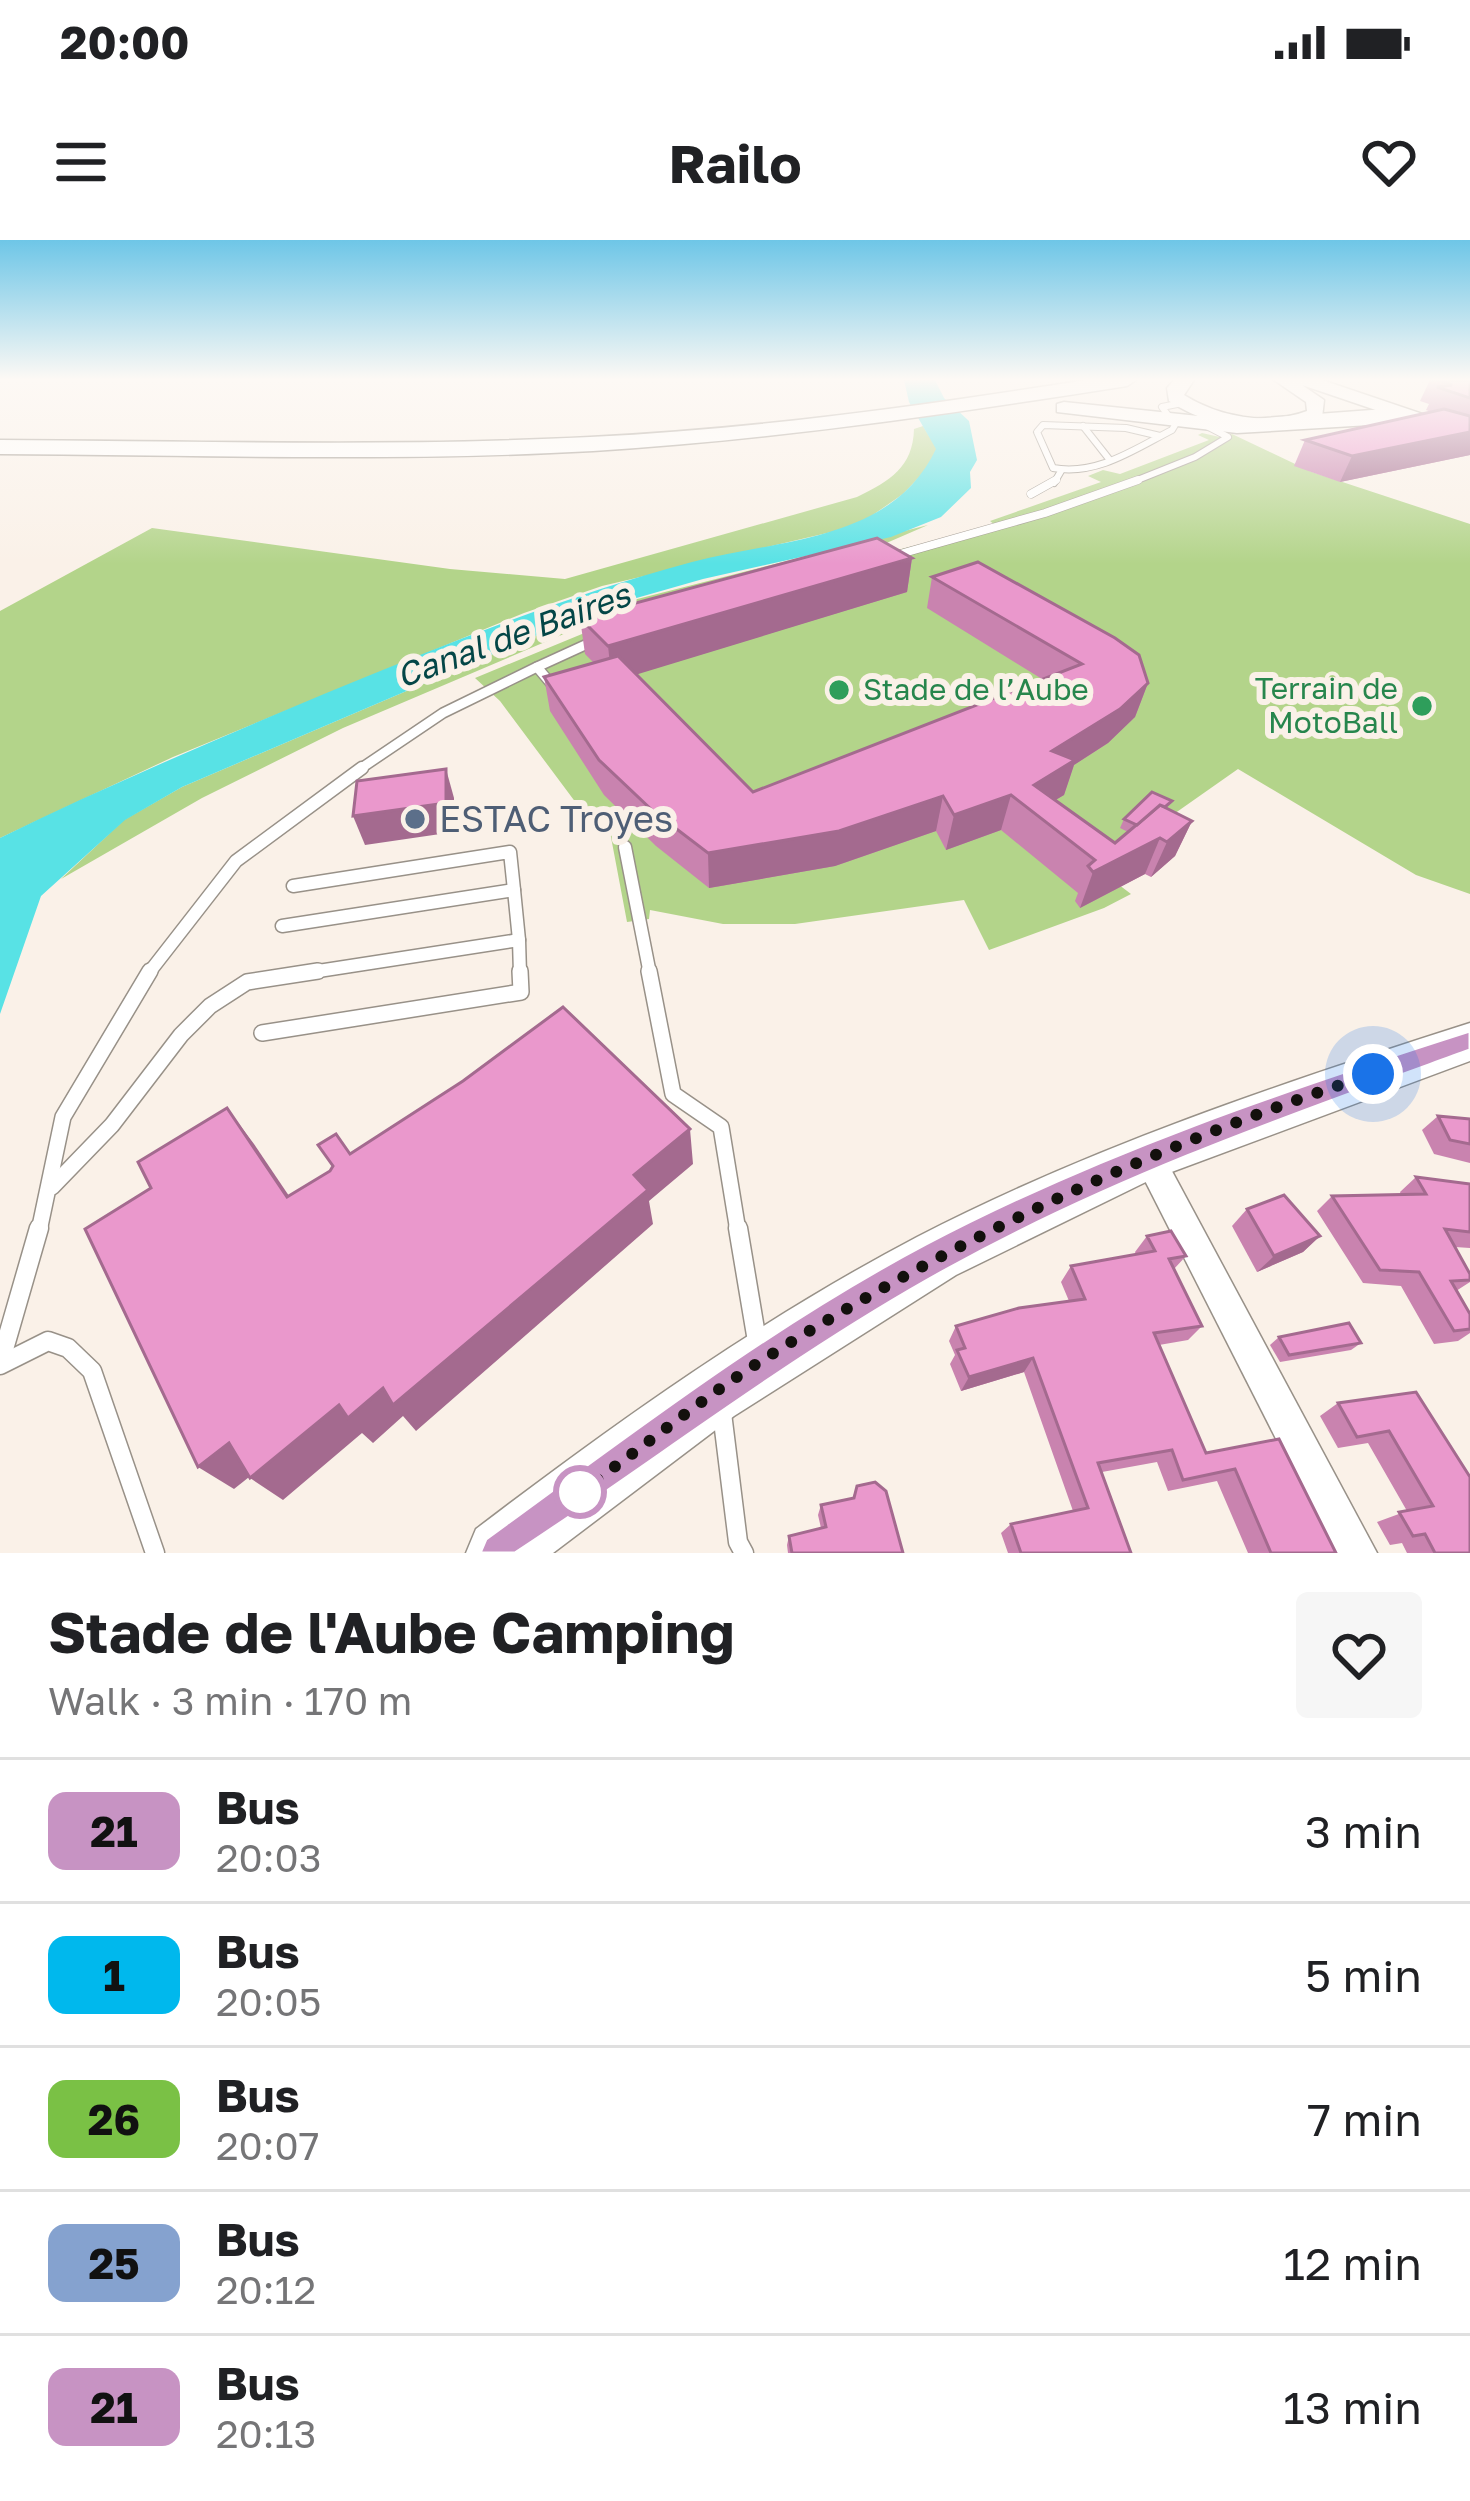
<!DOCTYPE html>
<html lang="en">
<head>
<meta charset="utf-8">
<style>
  body { margin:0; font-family:"Golos Text",sans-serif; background:#f6f6f6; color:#202124; height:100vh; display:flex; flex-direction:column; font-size:45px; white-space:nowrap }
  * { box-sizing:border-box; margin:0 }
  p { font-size:39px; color:#757577 }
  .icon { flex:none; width:66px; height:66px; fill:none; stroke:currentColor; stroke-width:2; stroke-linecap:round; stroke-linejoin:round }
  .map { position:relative; height:1313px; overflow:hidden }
  .side { display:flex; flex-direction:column; background:#fff; flex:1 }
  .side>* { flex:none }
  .badge { padding:0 24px; border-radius:18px; font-size:42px; line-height:78px }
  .you { position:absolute; width:60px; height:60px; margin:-30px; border:9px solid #fff; border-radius:50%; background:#1a73e8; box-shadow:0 0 0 18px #1a73e833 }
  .map>.badge { position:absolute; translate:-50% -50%; box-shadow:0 0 0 6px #fff }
  .round { display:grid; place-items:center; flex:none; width:126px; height:126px; border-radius:12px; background:#f6f6f6 }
  .headline { display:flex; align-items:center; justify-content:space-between; height:204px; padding:0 48px }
  h1 { font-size:57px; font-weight:700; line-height:90px }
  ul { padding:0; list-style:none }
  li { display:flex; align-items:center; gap:36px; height:144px; padding:0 48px; border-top:3px solid #e0e0e0 }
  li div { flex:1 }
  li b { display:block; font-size:45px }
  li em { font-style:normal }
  li .badge { min-width:132px; font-weight:700; text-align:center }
  .status { display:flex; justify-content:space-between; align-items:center; height:84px; padding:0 60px; background:#fff; direction:ltr }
  .status svg { height:33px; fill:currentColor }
  header { display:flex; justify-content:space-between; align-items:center; height:156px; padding:0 48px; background:#fff; font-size:54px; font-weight:700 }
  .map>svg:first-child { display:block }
</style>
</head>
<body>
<div class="status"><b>20:00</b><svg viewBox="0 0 49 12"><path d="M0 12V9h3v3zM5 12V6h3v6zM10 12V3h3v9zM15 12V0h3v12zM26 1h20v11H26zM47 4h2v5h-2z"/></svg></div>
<header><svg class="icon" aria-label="menu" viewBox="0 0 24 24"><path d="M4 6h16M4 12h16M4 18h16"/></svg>Railo<svg class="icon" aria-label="heart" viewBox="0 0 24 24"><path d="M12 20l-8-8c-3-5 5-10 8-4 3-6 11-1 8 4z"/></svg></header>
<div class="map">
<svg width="1470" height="1313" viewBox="0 0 1470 1313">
  <rect width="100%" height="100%" fill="#faf1e8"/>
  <g fill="#b3d48a">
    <path d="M923,186L937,209L926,230L903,254L857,286L602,346L524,373L173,517L0,598V371L152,288L450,329L565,339L857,257C890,241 913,227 914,189Z"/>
    <polygon points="1202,193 1224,198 1232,194 1312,232 1470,284 1470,654 1416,635 1238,529 1097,628 1131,654 1104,668 989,710 964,660 795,684 723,684 650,670 649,679 627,682 607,576 588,579 500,461 475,438 599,387 995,285 990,281 1101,242 1088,236 1103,230 1120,234 1209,200 1198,195"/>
    <polygon points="928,285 868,311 592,382 343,488 202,558 61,639 124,580 182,547 598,369"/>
  </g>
  <path fill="#58e2e5" d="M904,140H935L944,158L969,181L977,220L970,232L971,248L941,277L891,297L703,339L598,369L182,547L125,580L41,656L0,774V598C106,546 215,500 324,454C445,404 565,356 692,322C779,299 892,302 936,209L909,162Z"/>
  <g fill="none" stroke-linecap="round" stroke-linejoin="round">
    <g stroke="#989188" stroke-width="8">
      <g id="lane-far5">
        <polyline points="1083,186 1109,219"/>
        <path d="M1160,196L1126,188L1043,185L1037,192L1053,228C1097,236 1135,209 1172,190L1175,185L1162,167L1182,163"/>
        <polyline points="1054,243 1061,231"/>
        <polyline points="1130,243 1195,217 1228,197 1201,183"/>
      </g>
    </g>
    <g stroke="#989188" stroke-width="9">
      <g id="lane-far4">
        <polyline points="1031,254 1056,240"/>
        <polyline points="893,316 1045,273 1138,240"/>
      </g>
    </g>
    <g stroke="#989188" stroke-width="12">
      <g id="lane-far3">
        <polyline points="537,427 596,400"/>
        <polyline points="357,531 443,473 537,427 553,446"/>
      </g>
    </g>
    <g stroke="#989188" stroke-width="15">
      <g id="lane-far2">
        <polyline points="625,607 650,734"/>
        <polyline points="293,646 510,612 514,650"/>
        <polyline points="282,686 514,650 519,700"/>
        <polyline points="148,734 236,621 362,528"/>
        <polyline points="299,734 519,700 520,734"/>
      </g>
    </g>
    <g stroke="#989188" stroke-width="18">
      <g id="lane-far1">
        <polyline points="649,731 673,854 721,887 738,991"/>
        <polyline points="262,793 521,752 520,731"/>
        <polyline points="52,947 112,885 181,795 210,766 247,742 318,731"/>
        <polyline points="39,991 63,877 150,731"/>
      </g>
    </g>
    <g stroke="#989188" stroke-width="21">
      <g id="lane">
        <polyline points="738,988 758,1107"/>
        <polyline points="0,1123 39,988"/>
        <polyline points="0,1125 48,1101 68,1108 92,1131 155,1313"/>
        <polyline points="722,1173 738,1302 744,1313"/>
      </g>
    </g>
    <g stroke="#989188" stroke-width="3">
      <polygon id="street" points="1148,903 1159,907 1377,1313 1334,1313 1133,917 1137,907"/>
    </g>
    <g stroke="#989188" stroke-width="3">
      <g id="primary">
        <path d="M1174,140H1194L1184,155C1219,177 1267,186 1307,171L1306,162L1274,140H1322L1470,190V202L1302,145L1324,160L1322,178C1271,197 1215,191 1169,161L1167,148Z"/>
        <path d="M1470,783V821L1150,940L956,1035L734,1176L553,1313H466L476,1289C616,1182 761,1079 917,997C1093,906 1282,843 1470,783Z"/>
      </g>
    </g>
    <g stroke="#989188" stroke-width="3">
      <g id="highway">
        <path d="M1086,140H1136L1127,146C949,174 773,200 593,211C396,222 197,215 0,214V200C197,201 394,207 590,197C757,189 921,166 1086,140Z"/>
        <polygon points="1064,162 1237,180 1385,169 1414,177 1403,183 1237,193 1057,172 1057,164"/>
      </g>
    </g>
    <use href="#lane-far5" stroke="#fff" stroke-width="6"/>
    <use href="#lane-far4" stroke="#fff" stroke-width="8"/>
    <use href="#lane-far3" stroke="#fff" stroke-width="9"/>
    <use href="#lane-far2" stroke="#fff" stroke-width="12"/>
    <use href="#lane-far1" stroke="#fff" stroke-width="15"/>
    <use href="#lane" stroke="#fff" stroke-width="18"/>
    <use href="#street" fill="#fff" fill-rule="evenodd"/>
    <use href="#primary" fill="#fff" fill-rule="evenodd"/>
    <use href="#highway" fill="#fff" fill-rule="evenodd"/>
  </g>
  <g fill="#c983af">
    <polygon points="1430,140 1470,140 1470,215 1340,242 1294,226 1305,200 1431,172 1426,170 1429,164 1420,161"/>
    <polygon points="912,318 907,352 636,434 753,552 1042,439 927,368 932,337 1148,443 1135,477 1108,503 1074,525 1064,555 1055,560 1115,603 1128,592 1120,588 1124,579 1168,569 1192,581 1175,616 1151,637 1145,634 1080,668 1075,661 1078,653 1001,590 946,610 936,591 835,626 709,648 656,606 604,555 550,471 544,437 594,423 585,414 580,378"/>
    <polygon points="1438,876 1470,879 1470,923 1434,914 1422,890"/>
    <polygon points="1416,937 1470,944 1470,1008 1455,1007 1470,1034 1470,1042 1456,1051 1470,1074 1470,1093 1458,1101 1434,1104 1401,1046 1363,1043 1317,971 1332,956 1401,955 1400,952"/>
    <polygon points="1247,969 1320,996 1303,1012 1257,1032 1232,986"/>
    <polygon points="1147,996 1186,1016 1174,1029 1202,1086 1188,1100 1159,1105 1206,1213 1279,1199 1336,1313 1248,1313 1217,1241 1168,1251 1157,1222 1102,1232 1131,1313 1008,1313 1001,1293 1011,1284 1073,1271 1024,1132 961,1151 950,1124 955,1115 949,1101 956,1086 1069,1061 1061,1042 1071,1026 1136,1015 1135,1012"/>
    <polygon points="1279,1097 1361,1103 1351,1110 1280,1122 1270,1105"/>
    <polygon points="1416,1152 1470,1313 1407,1313 1402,1303 1390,1305 1377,1282 1407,1271 1368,1203 1338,1208 1320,1176 1338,1163"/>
    <polygon points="857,1246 903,1313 788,1313 787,1305 789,1296 821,1288 818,1275 821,1265 852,1259"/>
  </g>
  <g fill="#a46a8f">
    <polygon points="1470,192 1470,215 1340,242 1352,216"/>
    <polygon points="912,318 907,352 612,442 608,406"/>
    <polygon points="1148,443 1135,477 1108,503 1074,525 1064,555 1034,573 1034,545 1052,511"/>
    <polygon points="446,529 454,558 454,592 365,605 353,576"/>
    <polygon points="1011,555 1001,590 946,610 954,575"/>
    <polygon points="943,556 936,591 835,626 709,648 708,613"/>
    <polygon points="1192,581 1175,616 1151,637 1167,602"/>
    <polygon points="1160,598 1145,634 1080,668 1093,632"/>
    <polygon points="227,868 254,904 312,990 287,957"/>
    <polygon points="690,889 693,924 649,961 653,984 416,1191 403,1176 373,1203 362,1193 283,1260 250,1238 339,1165"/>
    <polygon points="1320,996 1303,1012 1257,1032 1274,1016"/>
    <polygon points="1033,1118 1024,1132 961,1151 969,1137"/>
    <polygon points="229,1203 263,1226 234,1249 198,1227"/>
  </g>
  <g fill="#ea98cc" stroke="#a46a8f" stroke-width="3">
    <polygon points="1439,140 1470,140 1470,158 1437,147 1452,145"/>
    <polygon points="1444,169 1470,176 1470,192 1352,216 1305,200"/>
    <polygon points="877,298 912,318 608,406 580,378"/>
    <polygon points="978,322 1115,398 1139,415 1148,443 1120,469 1052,511 1075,520 1034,545 1115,603 1160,565 1192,581 1167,602 1160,598 1093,632 1088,626 1095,620 1011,555 954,575 943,556 839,591 708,613 653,571 599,520 544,437 618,416 753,552 1082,424 932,337"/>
    <polygon points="446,529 446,563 353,576 357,541"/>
    <polygon points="1152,552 1172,561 1165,567 1160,565 1137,585 1124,579"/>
    <polygon points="563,767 690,889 634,935 648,950 393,1165 383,1148 348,1178 339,1165 250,1238 229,1203 198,1227 85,989 151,948 138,922 227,868 287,957 330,931 333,926 318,905 336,894 350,914 463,841"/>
    <polygon points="1438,876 1470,879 1470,904 1450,900"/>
    <polygon points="1416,937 1470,944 1470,992 1445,989 1470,1034 1470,1040 1451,1041 1470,1074 1470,1089 1454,1091 1419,1032 1380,1030 1332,956 1426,954"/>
    <polygon points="1284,955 1320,996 1274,1016 1247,969"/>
    <polygon points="1171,991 1186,1016 1169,1019 1202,1086 1154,1093 1206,1213 1279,1199 1336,1313 1271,1313 1235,1229 1183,1240 1172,1210 1098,1223 1131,1313 1021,1313 1011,1284 1088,1268 1033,1118 969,1137 957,1110 965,1108 956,1086 1019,1068 1085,1059 1071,1026 1155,1011 1147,996"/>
    <polygon points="1349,1083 1361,1103 1289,1115 1279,1097"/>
    <polygon points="1416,1152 1470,1237 1470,1313 1435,1313 1425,1294 1413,1296 1399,1272 1433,1266 1389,1191 1357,1197 1338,1163"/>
    <polygon points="875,1242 886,1251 903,1313 792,1313 789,1296 826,1287 821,1265 854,1258 857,1246"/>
  </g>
  <linearGradient id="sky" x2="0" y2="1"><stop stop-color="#6ec6e7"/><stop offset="0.43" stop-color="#fdf9f5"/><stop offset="1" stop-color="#fdf9f5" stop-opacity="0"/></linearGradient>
  <rect width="1470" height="324" fill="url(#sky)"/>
  <path fill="#c793c3" stroke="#fff" stroke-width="3" d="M1470,791V810C1299,872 1117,935 949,1028C794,1113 656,1221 515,1313H480L486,1299C629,1195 769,1087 926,1004C1099,913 1285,850 1470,791Z"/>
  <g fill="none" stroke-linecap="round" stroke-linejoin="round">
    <path stroke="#13100d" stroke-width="12" stroke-dasharray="0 21.6" d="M580,1252C642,1208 701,1159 764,1119C954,999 1160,903 1373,834"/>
  </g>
  <g fill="#2e9e5b" stroke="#faf1e8" stroke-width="4.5">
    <circle cx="839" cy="450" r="12"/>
    <circle cx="1422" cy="466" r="12"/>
  </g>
  <circle fill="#5c6f8a" stroke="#faf1e8" stroke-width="4.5" cx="415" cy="579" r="12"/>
  <circle fill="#fff" stroke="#c793c3" stroke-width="6" cx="580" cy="1252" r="24"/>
  <g text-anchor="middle" stroke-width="12" stroke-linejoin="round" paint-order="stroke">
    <g font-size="30" fill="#27864d" stroke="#faf1e8" text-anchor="end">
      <text x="1398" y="459">Terrain de<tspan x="1398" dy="34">MotoBall</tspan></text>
      <text x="863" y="460" text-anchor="start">Stade de l’Aube</text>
    </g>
    <g font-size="33" font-style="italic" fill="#044647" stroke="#faf1e8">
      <text transform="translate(513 395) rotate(-20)" y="12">Canal de Baires</text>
    </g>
    <g font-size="36" fill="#4e5e75" stroke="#faf1e8" text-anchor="start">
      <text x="439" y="592">ESTAC Troyes</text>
    </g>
  </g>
</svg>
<div class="you" style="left:1373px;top:834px"></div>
</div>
<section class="side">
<div class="headline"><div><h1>Stade de l'Aube Camping</h1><p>Walk · 3 min · 170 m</p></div><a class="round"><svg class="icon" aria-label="heart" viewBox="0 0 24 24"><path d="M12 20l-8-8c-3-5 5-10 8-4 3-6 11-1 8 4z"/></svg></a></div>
<ul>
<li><span class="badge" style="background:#c793c3;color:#111">21</span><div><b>Bus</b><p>20:03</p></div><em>3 min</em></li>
<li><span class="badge" style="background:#00b8ed;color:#111">1</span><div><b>Bus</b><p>20:05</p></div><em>5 min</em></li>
<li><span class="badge" style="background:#7ac145;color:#111">26</span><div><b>Bus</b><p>20:07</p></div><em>7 min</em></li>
<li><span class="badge" style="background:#85a2cf;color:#111">25</span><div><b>Bus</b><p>20:12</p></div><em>12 min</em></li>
<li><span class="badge" style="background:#c793c3;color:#111">21</span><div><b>Bus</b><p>20:13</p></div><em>13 min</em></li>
</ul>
</section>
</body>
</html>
